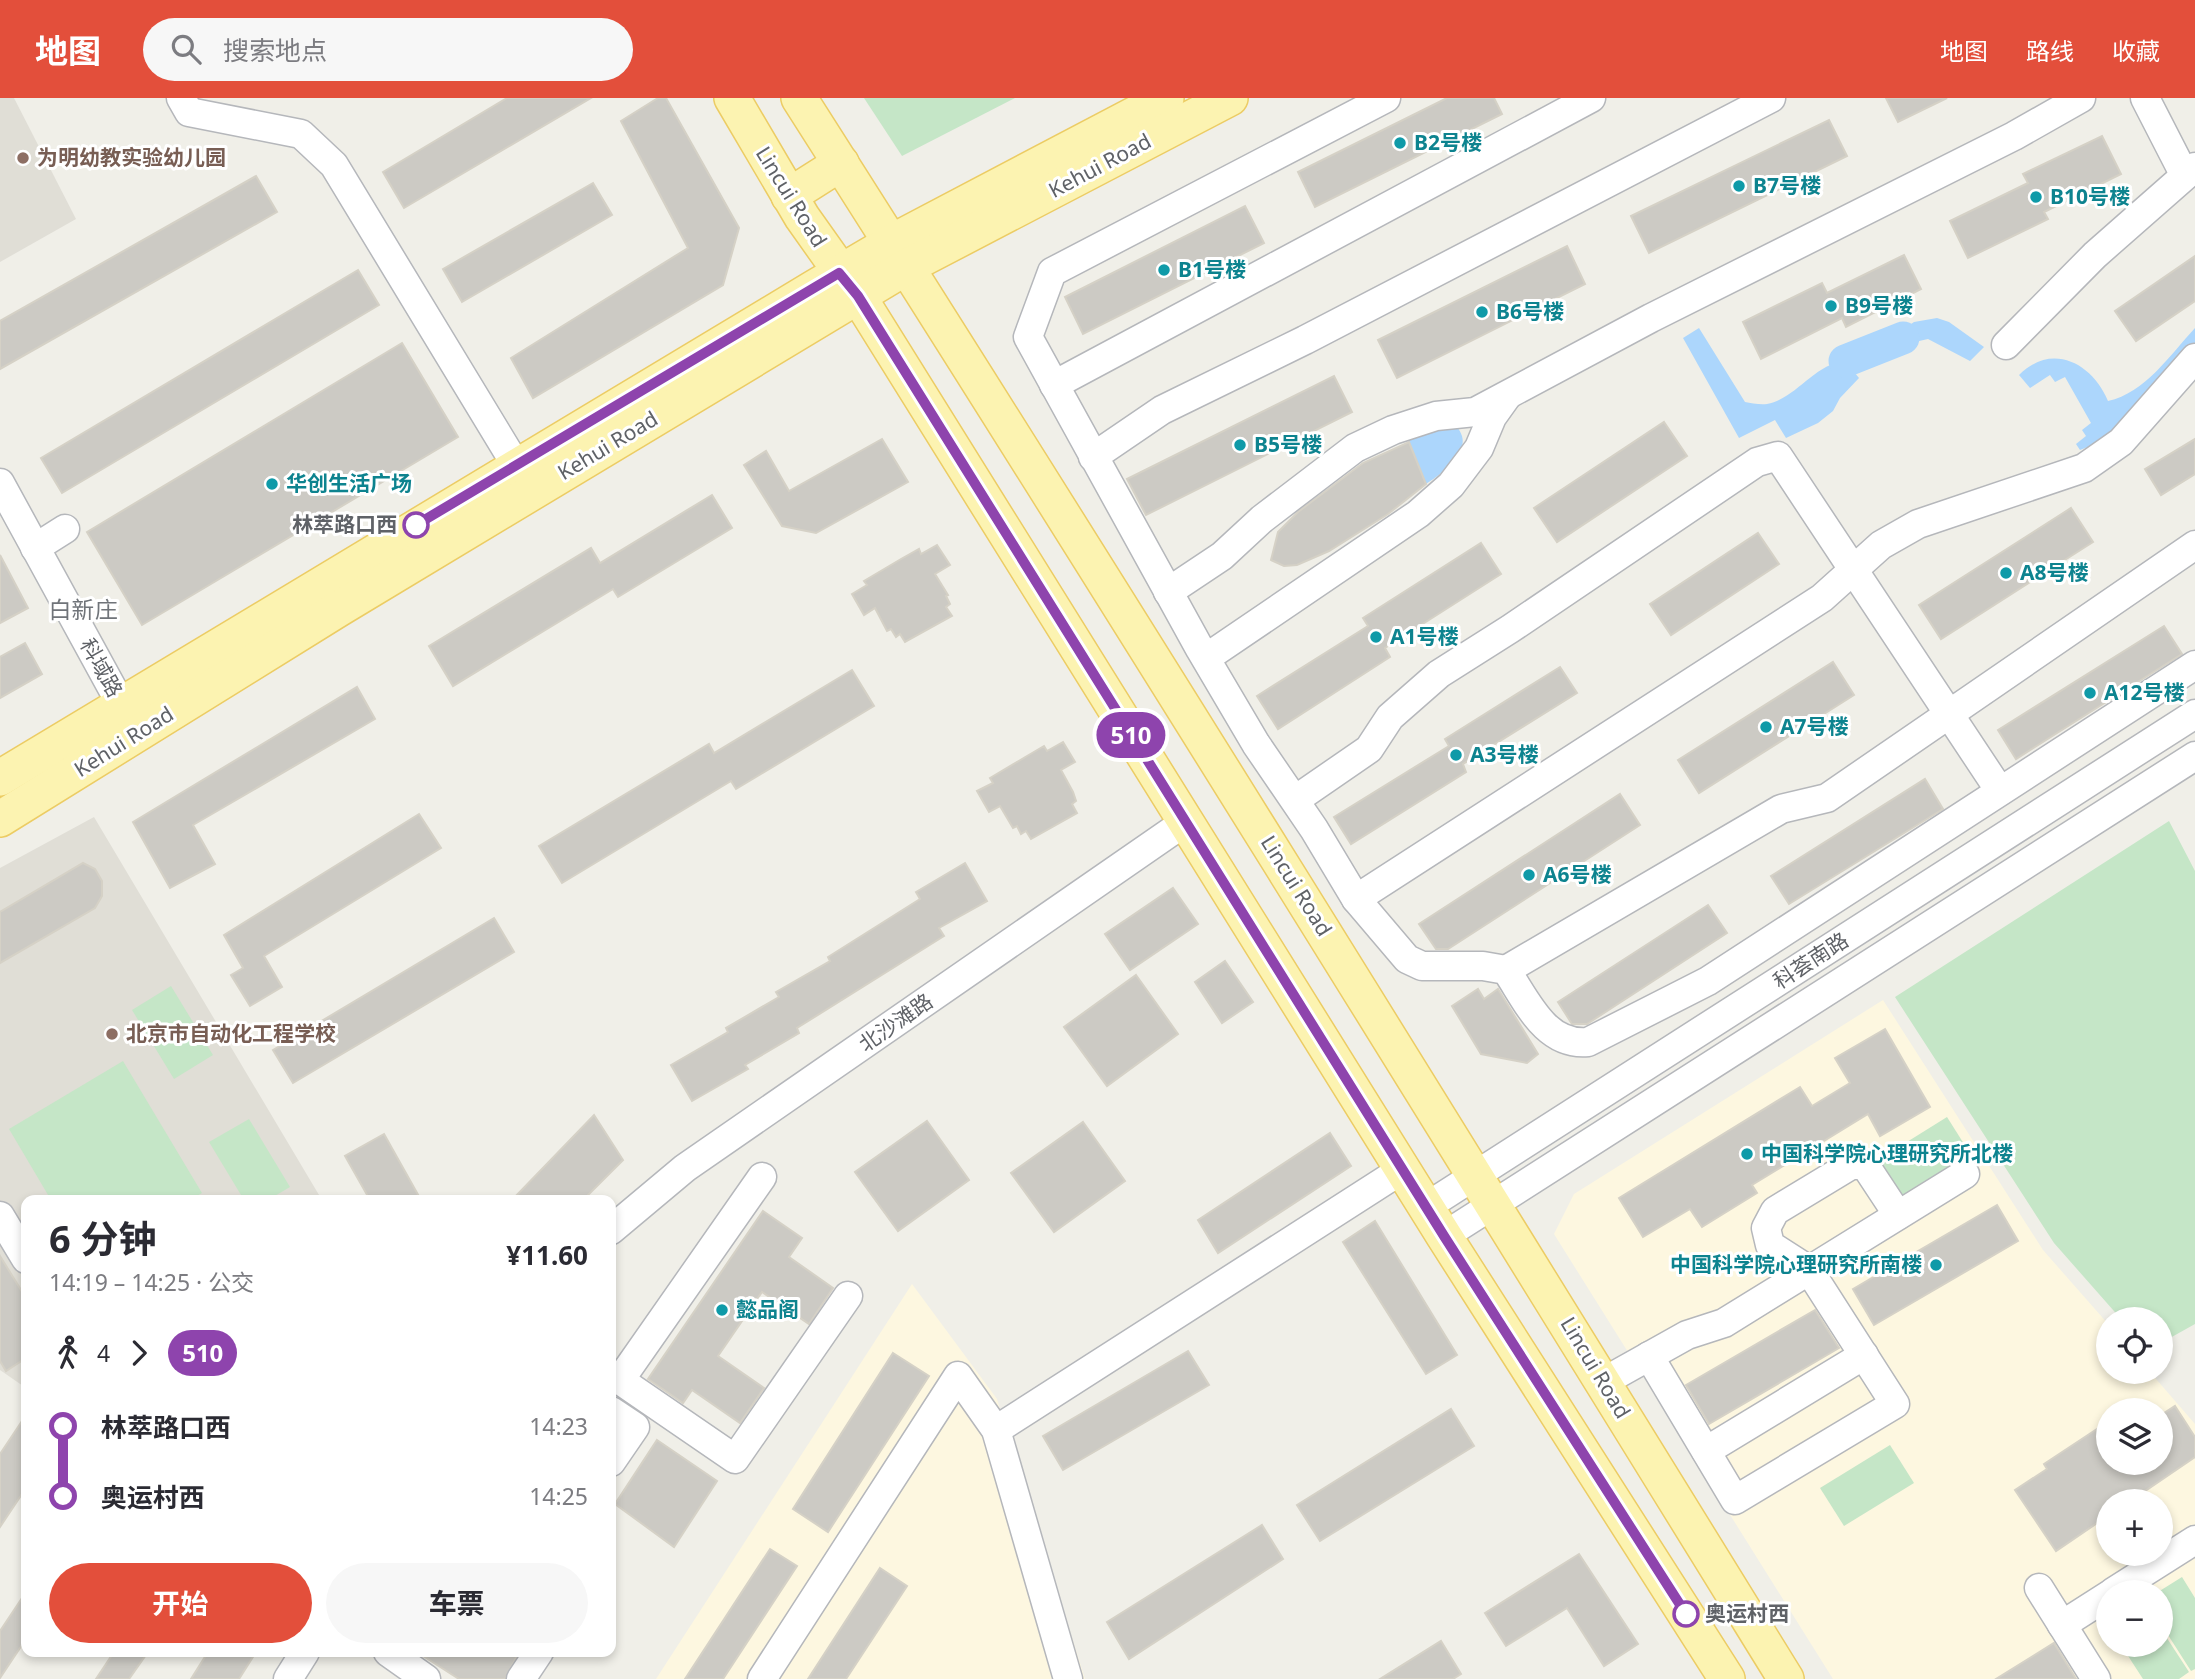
<!DOCTYPE html>
<html lang="zh">
<head>
<meta charset="utf-8">
<style>
  body { margin:0; font-family:"Noto Sans","Noto Sans SC",sans-serif; background:#f7f7f7; color:#2b2b33; height:100vh; display:flex; flex-direction:column; font-size:26px; white-space:nowrap }
  * { box-sizing:border-box; margin:0 }
  p { font-size:23px; color:#7c7c81 }
  .icon { flex:none; width:38px; height:38px; fill:none; stroke:currentColor; stroke-width:2; stroke-linecap:round; stroke-linejoin:round }
  .map { position:relative; flex:1; overflow:hidden }
  .details { position:absolute; left:21px; top:1097px; width:595px; height:462px; display:flex; flex-direction:column; background:#fff; border-radius:14px; box-shadow:0 4px 10px #0003 }
  .details>* { flex:none }
  .badge { padding:0 14px; border-radius:23px; font-size:24px; line-height:46px }
  .tools { position:absolute; left:2096px; top:1209px; display:grid; gap:14px }
  .tools a { display:grid; place-items:center; width:77px; height:77px; border-radius:50%; background:#fff; box-shadow:0 4px 10px #0003; font-size:35px }
  .map>.badge { position:absolute; translate:-50% -50%; box-shadow:0 0 0 4px #fff }
  .legs { display:flex; align-items:center; gap:10px; height:77px; padding:0 28px; font-size:23px }
  .legs p { margin-inline-start:auto }
  .head { display:flex; align-items:center; justify-content:space-between; height:119px; padding:0 28px }
  h1 { font-size:38px; font-weight:700; line-height:52px }
  .primary-button { display:flex; gap:14px; margin-top:auto; padding:14px 28px }
  .primary-button a { flex:1; height:80px; border-radius:42px; background:#e34f3b; color:#fff; font-size:28px; font-weight:700; line-height:80px; text-align:center }
  .primary-button a+a { background:#f7f7f7; color:#2b2b33 }
  ul { padding:0 28px; list-style:none }
  li { display:flex; align-items:center; gap:24px; height:70px; font-size:26px }
  li i { display:grid; place-items:center; width:10px; height:100%; margin:0 9px; background:currentColor }
  li i::after { content:''; width:18px; height:18px; margin:-9px; border:5px solid; border-radius:50%; background:#fff }
  li p { margin-inline-start:auto }
  li:first-child i { background:linear-gradient(#0000 50%,currentColor 0) }
  li:last-child i { background:linear-gradient(currentColor 50%,#0000 0) }
  header { display:flex; align-items:center; gap:42px; box-sizing:border-box; height:98px; padding:0 35px; background:#e34f3b; color:#fff }
  header strong { font-size:33px }
  nav { display:flex; gap:38px; margin-inline-start:auto; font-size:24px }
  .search { width:490px; height:63px; background:#f7f7f7; display:flex; align-items:center; gap:18px; box-sizing:border-box; padding:0 24px; border-radius:38px; color:#7c7c81; font-size:26px }
  .map>svg:first-child { display:block }
</style>
</head>
<body>
<header>
<strong>地图</strong>
<div class="search"><svg class="icon" aria-label="search" viewBox="0 0 24 24"><circle cx="10" cy="10" r="6"/><path d="M15 15l6 6"/></svg>搜索地点</div>
<nav><a>地图</a><a>路线</a><a>收藏</a></nav>
</header>
<div class="map">
<svg width="2195" height="1581" viewBox="0 0 2195 1581">
  <rect width="100%" height="100%" fill="#f0efe8"/>
  <g fill="#fdf7e0" fill-rule="evenodd">
    <path d="M1883,902L2043,1152L2109,1227V1274H2150L2195,1326V1581H1833L1554,1136L1574,1096ZM2109,1312H2161V1365H2109ZM2109,1404H2161V1456H2109ZM2109,1494H2161V1547H2109Z"/>
    <polygon points="912,1186 997,1301 1085,1581 656,1581"/>
  </g>
  <g fill="#e0ded6">
    <polygon points="0,0 14,0 76,121 0,164"/>
    <polygon points="94,719 322,1102 26,1102 26,1290 0,1272 0,770"/>
  </g>
  <g fill="#c5e6c7">
    <polygon points="864,0 1015,0 902,58"/>
    <polygon points="2169,723 2195,773 2195,1226 2161,1245 2161,1222 2121,1221 2054,1145 1895,899"/>
    <polygon points="171,888 213,957 174,981 132,912"/>
    <polygon points="123,963 202,1095 190,1102 51,1102 9,1031"/>
    <polygon points="1947,1019 1971,1057 1902,1100 1878,1062"/>
    <polygon points="249,1021 290,1089 268,1102 244,1102 209,1044"/>
    <polygon points="1890,1347 1914,1385 1844,1428 1820,1390"/>
    <polygon points="2182,1479 2195,1500 2195,1571 2191,1573 2161,1526 2161,1494 2158,1494"/>
    <polygon points="2161,1531 2189,1574 2179,1581 2143,1581 2121,1547 2161,1547"/>
  </g>
  <g fill="#acd6fc">
    <polygon points="1937,220 1949,224 1984,249 1970,263 1928,241 1906,246 1904,231 1914,224"/>
    <path d="M1699,230L1745,304C1751,305 1760,307 1767,306C1797,300 1814,266 1845,263L1859,280L1840,300L1833,313L1818,325L1786,340L1775,322L1739,340L1683,240Z"/>
    <path d="M2195,230V245C2161,282 2129,335 2080,352L2076,346L2086,338L2082,332L2091,325L2065,279L2055,284L2050,277L2030,290L2019,277C2052,244 2092,265 2108,303C2145,295 2170,257 2195,230Z"/>
    <path d="M1455,327C1478,350 1444,374 1426,386L1407,339Z"/>
  </g>
  <g fill="none" stroke-linecap="round" stroke-linejoin="round">
    <polyline stroke="#acd6fc" stroke-width="33" points="1845,263 1903,240"/>
  </g>
  <g fill="#cccac4" stroke="#d5d1c6" stroke-width="2">
    <polygon points="507,0 591,0 404,110 383,74"/>
    <polygon points="658,0 666,0 739,130 723,187 533,300 511,260 688,150 621,23"/>
    <polygon points="1447,0 1494,0 1502,16 1315,109 1298,74"/>
    <polygon points="1886,0 1947,0 1898,24"/>
    <polygon points="1829,22 1847,58 1649,155 1631,118"/>
    <polygon points="2102,38 2121,76 2044,114 2048,121 1968,160 1950,123 2028,85 2023,76"/>
    <polygon points="256,78 277,114 0,271 0,223"/>
    <polygon points="593,85 612,117 462,204 443,171"/>
    <polygon points="1245,108 1264,145 1083,236 1065,199"/>
    <polygon points="1567,148 1585,186 1397,280 1378,242"/>
    <polygon points="1904,157 1921,191 1846,229 1842,220 1761,261 1743,224 1822,185 1827,195"/>
    <polygon points="2195,158 2195,203 2136,243 2115,213"/>
    <polygon points="358,172 379,207 62,395 41,360"/>
    <polygon points="402,245 458,339 142,527 87,434"/>
    <polygon points="1334,278 1352,314 1146,417 1127,381"/>
    <polygon points="1664,324 1687,358 1557,444 1534,410"/>
    <polygon points="882,341 908,384 816,435 782,428 744,367 766,353 789,393"/>
    <polygon points="2195,341 2195,376 2161,397 2145,371"/>
    <polygon points="1409,344 1426,386 1388,416 1329,453 1297,467 1284,468 1271,462 1278,434 1298,414 1363,365"/>
    <polygon points="712,397 732,430 618,499 613,491 453,588 429,548 591,450 600,465"/>
    <polygon points="2071,410 2093,444 1941,541 1919,507"/>
    <polygon points="1758,435 1779,466 1671,537 1650,506"/>
    <polygon points="1481,445 1501,476 1385,550 1390,559 1278,631 1257,598 1368,528 1363,520"/>
    <polygon points="937,447 950,467 935,476 948,497 946,498 950,506 946,509 952,518 905,544 900,536 896,539 891,531 887,533 875,510 864,517 852,496 867,487 864,483 901,461 919,451 921,456"/>
    <polygon points="0,457 28,510 0,525"/>
    <polygon points="2164,528 2182,556 2016,661 1998,632"/>
    <polygon points="25,545 42,576 0,600 0,559"/>
    <polygon points="1833,564 1854,597 1699,695 1678,662"/>
    <polygon points="1560,569 1577,595 1463,666 1466,674 1351,746 1334,719 1449,648 1445,641"/>
    <polygon points="852,572 874,608 736,691 731,683 562,785 539,748 709,646 714,655"/>
    <polygon points="357,589 375,621 193,727 215,766 170,790 133,724"/>
    <polygon points="1063,644 1075,664 1061,672 1073,694 1076,703 1072,706 1077,715 1031,741 1026,733 1021,736 1017,728 1013,730 1000,708 989,714 977,693 993,685 990,680 1027,658 1044,648 1047,653"/>
    <polygon points="1925,681 1943,711 1789,806 1771,778"/>
    <polygon points="1620,696 1640,727 1448,851 1436,851 1419,826"/>
    <polygon points="419,716 441,750 264,858 282,889 250,908 231,877 243,870 224,837"/>
    <polygon points="83,765 95,771 102,783 102,798 95,810 0,865 0,814"/>
    <polygon points="965,765 987,803 939,830 944,838 797,930 799,935 745,967 748,971 692,1003 671,967 728,934 726,930 779,899 776,894 830,863 828,859 920,801 916,794"/>
    <polygon points="1173,790 1198,826 1130,872 1105,836"/>
    <polygon points="1708,807 1727,835 1587,926 1572,926 1558,904"/>
    <polygon points="494,820 514,854 293,985 273,952"/>
    <polygon points="1225,863 1253,904 1222,925 1195,884"/>
    <polygon points="1136,877 1178,936 1107,988 1064,929"/>
    <polygon points="1478,891 1484,901 1498,891 1538,956 1527,965 1481,956 1452,908"/>
    <polygon points="1885,931 1930,1009 1880,1038 1868,1016 1752,1087 1757,1095 1702,1129 1690,1111 1643,1139 1619,1100 1800,989 1812,1008 1850,985 1835,960"/>
    <polygon points="594,1017 623,1062 583,1102 512,1102"/>
    <polygon points="927,1023 969,1082 898,1133 855,1074"/>
    <polygon points="1083,1024 1125,1083 1054,1134 1011,1075"/>
    <polygon points="1330,1035 1351,1068 1218,1155 1198,1122"/>
    <polygon points="384,1036 421,1102 370,1102 345,1058"/>
    <polygon points="1997,1107 2018,1143 1874,1227 1853,1191"/>
    <polygon points="763,1113 802,1140 789,1159 833,1190 809,1226 762,1194 718,1258 764,1290 740,1325 692,1292 683,1305 648,1281"/>
    <polygon points="1375,1123 1457,1257 1426,1276 1343,1144"/>
    <polygon points="0,1158 26,1200 26,1260 6,1273 0,1263"/>
    <polygon points="1815,1212 1839,1250 1709,1326 1686,1287"/>
    <polygon points="1188,1253 1209,1287 1063,1372 1043,1338"/>
    <polygon points="893,1255 929,1278 828,1434 793,1411"/>
    <polygon points="2175,1308 2195,1339 2195,1359 2129,1404 2109,1404 2109,1417 2056,1453 2015,1392 2047,1371 2044,1366 2109,1323 2109,1365 2161,1365 2161,1317"/>
    <polygon points="1451,1311 1474,1348 1320,1443 1297,1407"/>
    <polygon points="26,1317 26,1390 0,1429 0,1356"/>
    <polygon points="657,1342 717,1383 674,1449 615,1406"/>
    <polygon points="1262,1427 1283,1461 1129,1561 1107,1524"/>
    <polygon points="770,1451 797,1468 723,1581 685,1581"/>
    <polygon points="1579,1456 1638,1546 1604,1568 1567,1510 1506,1548 1485,1515"/>
    <polygon points="880,1470 907,1488 846,1581 808,1581"/>
    <polygon points="26,1494 26,1541 0,1580 0,1533"/>
    <polygon points="1441,1543 1461,1576 1453,1581 1380,1581"/>
    <polygon points="2054,1545 2076,1581 1996,1581"/>
    <polygon points="114,1554 148,1554 129,1581 96,1581"/>
    <polygon points="208,1554 256,1554 239,1581 191,1581"/>
    <polygon points="417,1554 519,1554 505,1581 459,1581"/>
  </g>
  <g fill="none" stroke-linecap="round" stroke-linejoin="round">
    <g stroke="#b5b7bb" stroke-width="31">
      <g id="minor">
        <polyline points="181,0 189,14 301,36 334,67 516,367"/>
        <path d="M1386,0L1052,174L1028,239L1200,551L1256,646L1314,731L1356,801L1407,861L1422,868H1483L1506,872C1527,903 1545,948 1588,944L1708,883L2195,567"/>
        <polyline points="2145,0 2184,76"/>
        <polyline points="2006,247 2095,157 2195,69"/>
        <polyline points="1054,287 1591,0"/>
        <polyline points="1093,359 1162,312 1305,242 1771,0"/>
        <polyline points="0,385 122,608"/>
        <polyline points="35,450 65,431"/>
        <polyline points="1168,494 1222,458 1262,421 1355,350 1393,332 1436,318 1475,314 1651,220 2014,38 2081,0"/>
        <polyline points="1206,560 1418,416 1451,387 1479,350 1492,319 1507,298"/>
        <polyline points="1295,702 1369,651 1390,619 1439,576 1510,531 1757,364 1778,358 2000,693"/>
        <polyline points="1356,801 1822,500 1881,447 1918,426 2084,370 2121,344 2195,260"/>
        <polyline points="1506,872 1781,711 1827,700 2195,447"/>
        <polyline points="1426,1109 2195,616"/>
        <polyline points="0,1118 26,1161"/>
        <polyline points="611,1132 685,1070 1185,724"/>
        <polyline points="1444,1138 2195,658"/>
        <polyline points="1649,1258 1735,1402 1895,1306 1809,1172 1770,1147 1766,1130 1775,1113 1851,1067 1865,1067 1898,1117"/>
        <polyline points="611,1276 735,1361 848,1198"/>
        <polyline points="620,1282 762,1079"/>
        <polyline points="1603,1284 1687,1237 1724,1225 1965,1076"/>
        <polyline points="611,1313 635,1329 611,1364"/>
        <polyline points="996,1332 1403,1071"/>
        <polyline points="1706,1353 1864,1257"/>
        <polyline points="2039,1490 2096,1581"/>
        <polyline points="2113,1494 2195,1442"/>
        <polyline points="2062,1527 2109,1497"/>
        <polyline points="388,1554 426,1581"/>
        <polyline points="288,1581 305,1554"/>
        <polyline points="521,1581 539,1554"/>
        <polyline points="762,1581 958,1278 996,1332 1068,1581"/>
      </g>
    </g>
    <g stroke="#eccc64" stroke-width="38">
      <g id="major">
        <polyline points="732,0 802,119 858,198 1444,1138 1727,1581"/>
        <path d="M799,0C1133,524 1459,1052 1786,1581"/>
        <polyline points="789,98 841,65"/>
        <polyline points="0,680 814,190 892,144 1166,0"/>
        <polyline points="0,721 340,510 908,168 1230,0"/>
      </g>
    </g>
    <use href="#minor" stroke="#fff" stroke-width="28"/>
    <use href="#major" stroke="#fcf3b1" stroke-width="35"/>
  </g>
  <g fill="none" stroke-linecap="round" stroke-linejoin="round">
    <g stroke="#fff" stroke-width="16">
      <polyline id="line-1" points="416,427 839,175 858,198 1444,1138 1686,1516"/>
    </g>
    <use href="#line-1" stroke="#8e44ad" stroke-width="10"/>
  </g>
  <g fill="#0f9aa8" stroke="#fff" stroke-width="2.5">
    <circle cx="1400" cy="45" r="7"/>
    <circle cx="1739" cy="88" r="7"/>
    <circle cx="2036" cy="99" r="7"/>
    <circle cx="1164" cy="172" r="7"/>
    <circle cx="1831" cy="208" r="7"/>
    <circle cx="1482" cy="214" r="7"/>
    <circle cx="1240" cy="347" r="7"/>
    <circle cx="272" cy="386" r="7"/>
    <circle cx="2006" cy="475" r="7"/>
    <circle cx="1376" cy="539" r="7"/>
    <circle cx="2090" cy="595" r="7"/>
    <circle cx="1766" cy="629" r="7"/>
    <circle cx="1456" cy="657" r="7"/>
    <circle cx="1529" cy="777" r="7"/>
    <circle cx="1747" cy="1056" r="7"/>
    <circle cx="1936" cy="1167" r="7"/>
    <circle cx="722" cy="1212" r="7"/>
  </g>
  <g fill="#8d6e63" stroke="#fff" stroke-width="2.5">
    <circle cx="23" cy="60" r="7"/>
    <circle cx="112" cy="936" r="7"/>
  </g>
  <g fill="#fff" stroke="#8e44ad" stroke-width="3.5">
    <circle cx="416" cy="427" r="12"/>
    <circle cx="1686" cy="1516" r="12"/>
  </g>
  <g text-anchor="middle" stroke-width="6" stroke-linejoin="round" paint-order="stroke">
    <g font-size="21" font-weight="bold" fill="#0d838f" stroke="#fff" text-anchor="start">
      <text x="1414" y="52">B2号楼</text>
      <text x="1753" y="95">B7号楼</text>
      <text x="2050" y="106">B10号楼</text>
      <text x="1178" y="179">B1号楼</text>
      <text x="1845" y="215">B9号楼</text>
      <text x="1496" y="221">B6号楼</text>
      <text x="1254" y="354">B5号楼</text>
      <text x="286" y="393">华创生活广场</text>
      <text x="2020" y="482">A8号楼</text>
      <text x="1390" y="546">A1号楼</text>
      <text x="2104" y="602">A12号楼</text>
      <text x="1780" y="636">A7号楼</text>
      <text x="1470" y="664">A3号楼</text>
      <text x="1543" y="784">A6号楼</text>
      <text x="1761" y="1063">中国科学院心理研究所北楼</text>
      <text x="1922" y="1174" text-anchor="end">中国科学院心理研究所南楼</text>
      <text x="736" y="1219">懿品阁</text>
    </g>
    <g font-size="21" font-weight="bold" fill="#785e54" stroke="#fff" text-anchor="start">
      <text x="37" y="67">为明幼教实验幼儿园</text>
      <text x="126" y="943">北京市自动化工程学校</text>
    </g>
    <g font-size="21" fill="#5f6267" stroke="#fff">
      <text transform="translate(1100 68) rotate(-28)" y="7">Kehui Road</text>
      <text transform="translate(791 99) rotate(58)" y="7">Lincui Road</text>
      <text transform="translate(608 348) rotate(-31)" y="7">Kehui Road</text>
      <text transform="translate(101 570) rotate(61)" y="7">科域路</text>
      <text transform="translate(124 644) rotate(-32)" y="7">Kehui Road</text>
      <text transform="translate(1296 788) rotate(58)" y="7">Lincui Road</text>
      <text transform="translate(1811 863) rotate(-33)" y="7">科荟南路</text>
      <text transform="translate(896 925) rotate(-35)" y="7">北沙滩路</text>
      <text transform="translate(1595 1270) rotate(59)" y="7">Lincui Road</text>
    </g>
    <g font-size="21" font-weight="bold" fill="#5f6267" stroke="#fff" text-anchor="end">
      <text x="397" y="434">林萃路口西</text>
      <text x="1705" y="1523" text-anchor="start">奥运村西</text>
    </g>
    <g font-size="23" fill="#707479" stroke="#fff">
      <text x="83" y="520">白新庄</text>
    </g>
  </g>
</svg>
<div class="tools">
<a><svg class="icon" aria-label="locate" viewBox="0 0 24 24"><circle cx="12" cy="12" r="6"/><path d="M12 2v4M12 18v4M2 12h4M18 12h4"/></svg></a>
<a><svg class="icon" aria-label="layers" viewBox="0 0 24 24"><path d="M12 4l9 5-9 5-9-5zM3 14l9 5 9-5"/></svg></a>
<a>+</a>
<a>−</a>
</div>
<b class="badge" style="left:1131px;top:637px;background:#8e44ad;color:#fff">510</b>
<section class="details">
<div class="head"><div><h1>6 分钟</h1><p>14:19 – 14:25 · 公交</p></div><b>¥11.60</b></div>
<div class="legs"><svg class="icon" aria-label="walk" viewBox="0 0 24 24"><circle cx="13" cy="4" r="2"/><path d="M13 8l-2 6 4 7M11 14l-3 7M7 12l3-4h3l4 4"/></svg>4<svg class="icon" aria-label="forward" viewBox="0 0 24 24"><path d="M9 5l7 7-7 7"/></svg><b class="badge" style="background:#8e44ad;color:#fff">510</b></div>
<ul>
<li><i style="color:#8e44ad"></i><b>林萃路口西</b><p>14:23</p></li>
<li><i style="color:#8e44ad"></i><b>奥运村西</b><p>14:25</p></li>
</ul>
<div class="primary-button"><a>开始</a><a>车票</a></div>
</section>
</div>
</body>
</html>
